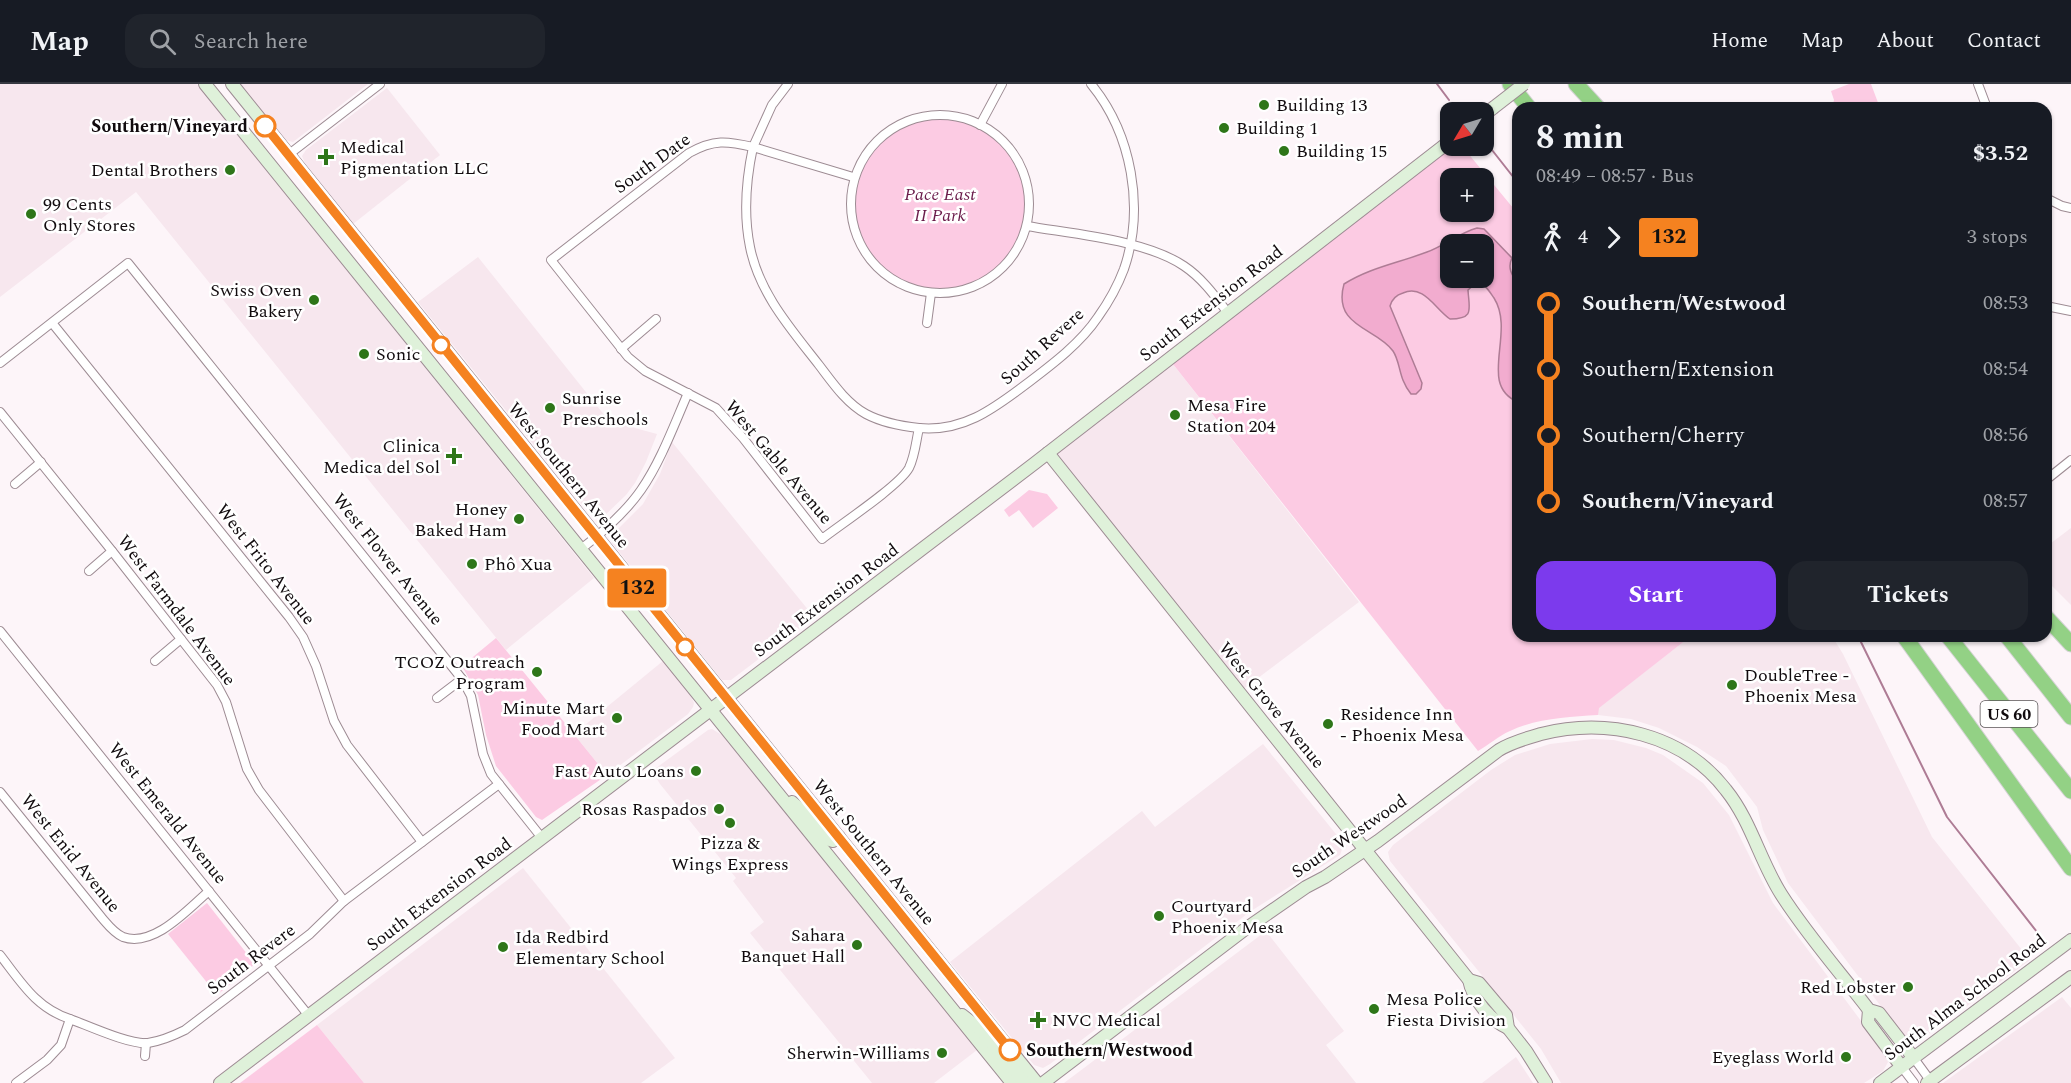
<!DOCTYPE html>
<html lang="en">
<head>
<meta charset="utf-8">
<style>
  body { margin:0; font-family:Spectral,serif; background:#20242c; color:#f1f3f6; height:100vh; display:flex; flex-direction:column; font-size:22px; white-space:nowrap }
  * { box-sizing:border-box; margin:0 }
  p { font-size:20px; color:#9ea1a6 }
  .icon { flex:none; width:33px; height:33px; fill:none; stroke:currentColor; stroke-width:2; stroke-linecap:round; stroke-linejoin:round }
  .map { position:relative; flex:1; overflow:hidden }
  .panel { position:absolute; left:1512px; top:18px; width:540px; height:540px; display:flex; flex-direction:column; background:#171b24; border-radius:18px; box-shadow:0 2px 4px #0004 }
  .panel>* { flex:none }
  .badge { padding:0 12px; border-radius:4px; font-size:21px; line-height:39px }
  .needle { width:39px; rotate:232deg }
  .buttons { position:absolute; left:1440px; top:18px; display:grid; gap:12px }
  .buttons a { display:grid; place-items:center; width:54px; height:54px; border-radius:12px; background:#171b24; box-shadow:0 2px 4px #0004; font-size:30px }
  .map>.badge { position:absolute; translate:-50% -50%; box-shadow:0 0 0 3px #fff }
  .legs { display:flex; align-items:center; gap:9px; height:66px; padding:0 24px; font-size:20px }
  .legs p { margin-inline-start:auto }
  .head { display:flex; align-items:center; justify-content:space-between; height:102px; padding:0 24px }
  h1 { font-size:33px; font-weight:700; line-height:45px }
  .action { display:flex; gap:12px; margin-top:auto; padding:12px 24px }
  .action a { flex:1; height:69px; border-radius:18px; background:#7c3aed; color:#fff; font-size:24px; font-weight:700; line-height:69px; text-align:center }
  .action a+a { background:#20242c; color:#f1f3f6 }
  ul { padding:0 24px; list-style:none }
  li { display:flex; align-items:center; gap:21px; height:66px; font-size:22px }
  li i { display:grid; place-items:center; width:9px; height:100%; margin:0 8px; background:currentColor }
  li i::after { content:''; width:15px; height:15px; margin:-8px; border:4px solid; border-radius:50%; background:#171b24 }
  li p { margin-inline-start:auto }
  li:first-child i { background:linear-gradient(#0000 50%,currentColor 0) }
  li:last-child i { background:linear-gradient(currentColor 50%,#0000 0) }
  header { display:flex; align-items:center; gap:36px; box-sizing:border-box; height:84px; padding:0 30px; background:#171b24; border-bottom:2px solid #363941 }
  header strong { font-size:28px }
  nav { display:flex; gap:33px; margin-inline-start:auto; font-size:21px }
  .search { width:420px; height:54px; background:#20242c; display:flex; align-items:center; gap:15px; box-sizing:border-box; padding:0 21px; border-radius:18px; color:#9ea1a6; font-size:22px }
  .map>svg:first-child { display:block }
</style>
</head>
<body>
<header>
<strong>Map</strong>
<div class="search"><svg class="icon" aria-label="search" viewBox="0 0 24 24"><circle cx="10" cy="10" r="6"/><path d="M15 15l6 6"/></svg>Search here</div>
<nav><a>Home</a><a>Map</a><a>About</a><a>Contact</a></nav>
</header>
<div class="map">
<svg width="2071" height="999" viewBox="0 0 2071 999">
  <rect width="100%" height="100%" fill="#fdf5f9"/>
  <g fill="#f7e7ee">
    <polygon points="0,0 197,0 594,494 506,566 136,108 0,213"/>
    <polygon points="240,0 368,0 293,58 285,56"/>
    <polygon points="387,4 440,71 353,140 305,79 302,72 306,66"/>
    <polygon points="478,173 609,337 657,350 646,378 635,399 626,411 601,435 594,435 418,218"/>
    <polygon points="1169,275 1359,518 1238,609 1048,369"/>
    <polygon points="672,358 814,533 731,596 722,596 612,459 613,450 643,420 652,404 660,390"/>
    <polygon points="2071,444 2071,521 2046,496 2046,463"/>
    <polygon points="1691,552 1832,552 1843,570 1932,753 2030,876 1919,957 1914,959 1904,953 1788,799 1763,746 1757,723 1726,682 1697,663 1659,644 1631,635 1598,631 1598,624"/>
    <polygon points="663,577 690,610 694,619 693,623 688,630 607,691 574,650"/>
    <polygon points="712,645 722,651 977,966 934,999 872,999 750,849 764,838 733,797 736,794 660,700 652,687 708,646"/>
    <polygon points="1592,655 1614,656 1646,664 1663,671 1703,699 1729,731 1773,819 1885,969 1888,978 1883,987 1864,999 1561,999 1541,965 1390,777 1388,768 1393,761 1491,686 1515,671 1550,660"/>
    <polygon points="1263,660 1340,755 1343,762 1340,771 1251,827 1050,980 1043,984 1034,981 950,878 1142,727 1155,743"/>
    <polygon points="523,784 675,974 641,999 364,999 317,941"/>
    <polygon points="1266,847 1344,947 1326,961 1356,999 1064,999"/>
    <polygon points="2062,913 2071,924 2071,999 1943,999"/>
    <polygon points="1516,973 1533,999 1482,999"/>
  </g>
  <g fill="#fccbe3" fill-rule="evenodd">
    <polygon points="1849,0 1871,0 1880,24 1858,24 1857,21 1832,24 1834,16 1831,7"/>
    <circle cx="940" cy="120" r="85"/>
    <path d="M1450,62H1462L1518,130V552H1691L1599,624L1598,631C1568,633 1538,634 1510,647C1498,652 1489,661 1478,667L1169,275ZM1450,94H1484V128H1450ZM1450,160H1484V194H1450Z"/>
    <polygon points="1029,406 1047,410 1058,424 1033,444 1019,426 1009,433 1004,426"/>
    <polygon points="496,554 607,691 542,736 536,733 496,682 486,651 478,611 462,582"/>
    <polygon points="207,819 255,880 217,911 168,850"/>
    <polygon points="317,941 364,999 240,999"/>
  </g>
  <path fill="#f2accf" stroke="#ae7c95" stroke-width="1.5" fill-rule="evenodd" d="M1477,144L1484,145L1512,174C1507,184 1512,191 1518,200V318C1477,301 1516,249 1494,214C1489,207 1486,201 1477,198L1468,206C1469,225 1475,235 1450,235C1435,225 1424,200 1403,209C1396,211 1392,215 1390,222L1422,299L1421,305L1416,310H1411C1398,294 1401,279 1393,267C1377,244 1332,243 1344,200C1369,184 1398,179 1427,168C1444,162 1459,149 1477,144ZM1484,160V194H1450V160Z"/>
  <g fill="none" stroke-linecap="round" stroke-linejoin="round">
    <g stroke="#ae7c95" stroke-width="2">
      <polyline points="1437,0 1449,16"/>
      <polyline points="1492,66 1518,99"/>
      <polyline points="1858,552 1947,733 2041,853"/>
    </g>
    <g stroke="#9d8b93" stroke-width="10">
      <g id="street">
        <path d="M788,0L772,21L753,63C727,57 714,55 689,69L551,176L628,273L645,287L716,324L743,354L822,455C840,441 900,401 909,384C915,372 916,357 919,344C962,348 992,326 1025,301C1050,282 1080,260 1098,233C1108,219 1118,201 1124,185C1145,124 1132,50 1091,0"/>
        <polyline points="1978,0 1987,24"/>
        <circle cx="940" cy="120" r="89"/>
        <polyline points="980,41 1002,0"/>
        <polyline points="288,71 380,0"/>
        <path d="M853,93L753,63C746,96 743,129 750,163C759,209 791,245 819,281C832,298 846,319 866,330C883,339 900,342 919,344"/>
        <polyline points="2046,114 2062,122 2071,124"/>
        <path d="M1027,142C1073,150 1146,156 1184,182C1202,194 1215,212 1228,229"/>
        <polyline points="2046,222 2071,227"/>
        <polyline points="927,239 931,209"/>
        <polyline points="53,240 289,533 303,553 316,582 334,637 347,661 422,758"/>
        <polyline points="621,265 656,235"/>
        <polyline points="0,279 128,179 462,595 471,612 483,670 491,690 542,754"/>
        <polyline points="0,328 112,467 217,601 226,618 247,685 259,706 344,817"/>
        <polyline points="2046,396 2071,376"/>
        <polyline points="15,400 41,378"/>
        <path d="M581,465C603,448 625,429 641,406C661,377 674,341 688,309"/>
        <polyline points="89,487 112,467"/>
        <polyline points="0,547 309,932"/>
        <polyline points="155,577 181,555"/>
        <polyline points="437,614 462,595"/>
        <path d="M0,708L102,834C108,841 114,849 123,853C154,864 188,825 209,807"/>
        <path d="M0,871C21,898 36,924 70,935"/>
        <polyline points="145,972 146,959"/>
        <polyline points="1913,973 1932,999"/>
        <polyline points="1901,982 1914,999"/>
        <path d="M16,999L47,976L61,961L70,935C89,942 130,961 148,959C161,957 173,952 185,946L310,850L344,817L499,700"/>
      </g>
    </g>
    <g stroke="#9d8b93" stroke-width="14">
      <g id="secondary">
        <polyline points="205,0 1012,999"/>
        <polyline points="232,0 1037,999"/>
        <polyline points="1484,31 1493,24"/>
        <path d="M1048,369L1469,896C1473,916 1490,936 1508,944"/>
        <polyline points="792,718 804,728 827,755 833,757 839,753"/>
        <polyline points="1469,896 1479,899 1506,931 1508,944 1526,967 1546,999"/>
        <polyline points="1869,926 1868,938 1901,982"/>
        <polyline points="962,931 980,945 1025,999"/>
        <polyline points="220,999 1035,379 1450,57"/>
        <path d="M1043,999L1244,846L1306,803L1325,793L1378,757L1499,666C1512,658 1527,654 1541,650C1608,633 1683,650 1726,706C1751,737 1760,777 1781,810C1807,851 1840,888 1869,926L1879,929L1913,973"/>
        <polyline points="1880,999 2071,856"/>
        <polyline points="1927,999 2071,893"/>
      </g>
    </g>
    <g stroke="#d4d3d4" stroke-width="17">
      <g id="highway">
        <polyline points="1510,0 1529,24"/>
        <polyline points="1576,0 1598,24"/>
        <polyline points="2046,533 2071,560"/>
        <polyline points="1904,552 2071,784"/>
        <polyline points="1948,552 2071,707"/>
        <polyline points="2007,552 2071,633"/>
      </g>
    </g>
    <use href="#street" stroke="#fff" stroke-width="8"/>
    <use href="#secondary" stroke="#dff1da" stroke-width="12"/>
    <use href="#highway" stroke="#93d185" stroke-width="15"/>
    <g stroke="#9d8b93" stroke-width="14" stroke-linecap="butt">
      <polyline id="secondary-bridge" points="1493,24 1524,0"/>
    </g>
    <use href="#secondary-bridge" stroke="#dff1da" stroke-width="12"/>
  </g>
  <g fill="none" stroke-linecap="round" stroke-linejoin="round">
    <g stroke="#fff" stroke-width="14">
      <polyline id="line-1" points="265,42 1010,966"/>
    </g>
    <use href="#line-1" stroke="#f58220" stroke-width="9"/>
  </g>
  <g fill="#2e7619" stroke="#fff" stroke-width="2">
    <circle cx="1264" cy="21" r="6"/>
    <circle cx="1224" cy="44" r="6"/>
    <circle cx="1284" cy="67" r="6"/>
    <path d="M323 64h6v6h6v6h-6v6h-6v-6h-6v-6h6z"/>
    <circle cx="230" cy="86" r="6"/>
    <circle cx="31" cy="130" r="6"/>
    <circle cx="314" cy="216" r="6"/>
    <circle cx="364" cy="270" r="6"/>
    <circle cx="550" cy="324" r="6"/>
    <circle cx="1175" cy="331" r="6"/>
    <path d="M451 363h6v6h6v6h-6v6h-6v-6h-6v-6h6z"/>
    <circle cx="519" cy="435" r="6"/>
    <circle cx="472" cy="480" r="6"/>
    <circle cx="537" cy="588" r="6"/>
    <circle cx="1732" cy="601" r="6"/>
    <circle cx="617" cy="634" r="6"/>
    <circle cx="1328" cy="640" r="6"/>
    <circle cx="696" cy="687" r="6"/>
    <circle cx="719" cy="725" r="6"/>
    <circle cx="730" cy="739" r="6"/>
    <circle cx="1159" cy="832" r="6"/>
    <circle cx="857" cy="861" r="6"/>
    <circle cx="503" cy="863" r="6"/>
    <circle cx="1908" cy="903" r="6"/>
    <circle cx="1374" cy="925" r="6"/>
    <path d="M1035 927h6v6h6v6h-6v6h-6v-6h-6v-6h6z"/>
    <circle cx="942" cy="969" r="6"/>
    <circle cx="1846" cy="973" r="6"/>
  </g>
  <g fill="#fff" stroke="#f58220" stroke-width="3">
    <circle cx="265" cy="42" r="10"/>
    <circle cx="441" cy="261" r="8"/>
    <circle cx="685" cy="563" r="8"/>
    <circle cx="1010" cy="966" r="10"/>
  </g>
  <g text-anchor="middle" stroke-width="5" stroke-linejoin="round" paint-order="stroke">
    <rect fill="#fff" stroke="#585456" stroke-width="1.5" x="1980.5" y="617" width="57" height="26" rx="4.5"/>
    <g font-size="16" font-weight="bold" fill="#110b0e">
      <text x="2009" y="636">US 60</text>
    </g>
    <g font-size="18" fill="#110b0e" stroke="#fff" text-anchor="start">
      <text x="1276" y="27">Building 13</text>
      <text x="1236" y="50">Building 1</text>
      <text x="340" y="69">Medical<tspan x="340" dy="21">Pigmentation LLC</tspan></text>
      <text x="1296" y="73">Building 15</text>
      <text x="218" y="92" text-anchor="end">Dental Brothers</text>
      <text x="43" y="126">99 Cents<tspan x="43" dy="21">Only Stores</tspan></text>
      <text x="302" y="212" text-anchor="end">Swiss Oven<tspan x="302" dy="21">Bakery</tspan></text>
      <text x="376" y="276">Sonic</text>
      <text x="562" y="320">Sunrise<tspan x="562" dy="21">Preschools</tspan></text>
      <text x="1187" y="327">Mesa Fire<tspan x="1187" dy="21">Station 204</tspan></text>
      <text x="440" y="368" text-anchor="end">Clinica<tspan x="440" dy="21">Medica del Sol</tspan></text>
      <text x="507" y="431" text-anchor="end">Honey<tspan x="507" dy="21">Baked Ham</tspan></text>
      <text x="484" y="486">Phô Xua</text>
      <text x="525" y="584" text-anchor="end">TCOZ Outreach<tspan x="525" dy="21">Program</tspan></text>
      <text x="1744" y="597">DoubleTree -<tspan x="1744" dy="21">Phoenix Mesa</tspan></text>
      <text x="605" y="630" text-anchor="end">Minute Mart<tspan x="605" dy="21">Food Mart</tspan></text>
      <text x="1340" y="636">Residence Inn<tspan x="1340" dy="21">- Phoenix Mesa</tspan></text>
      <text x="684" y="693" text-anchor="end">Fast Auto Loans</text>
      <text x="707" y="731" text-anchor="end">Rosas Raspados</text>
      <text x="730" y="765" text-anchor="middle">Pizza &amp;<tspan x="730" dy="21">Wings Express</tspan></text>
      <text x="1171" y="828">Courtyard<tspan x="1171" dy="21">Phoenix Mesa</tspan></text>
      <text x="845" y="857" text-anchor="end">Sahara<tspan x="845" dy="21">Banquet Hall</tspan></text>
      <text x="515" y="859">Ida Redbird<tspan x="515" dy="21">Elementary School</tspan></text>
      <text x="1896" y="909" text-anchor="end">Red Lobster</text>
      <text x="1386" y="921">Mesa Police<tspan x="1386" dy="21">Fiesta Division</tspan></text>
      <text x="1052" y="942">NVC Medical</text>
      <text x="930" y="975" text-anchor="end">Sherwin-Williams</text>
      <text x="1834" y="979" text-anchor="end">Eyeglass World</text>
    </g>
    <g font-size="18" font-weight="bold" fill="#110b0e" stroke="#fff" text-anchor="end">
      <text x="248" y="48">Southern/Vineyard</text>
      <text x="1026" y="972" text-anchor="start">Southern/Westwood</text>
    </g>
    <g font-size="18" fill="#110b0e" stroke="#fff">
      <text transform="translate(652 79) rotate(-36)" y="6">South Date</text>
      <text transform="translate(1211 219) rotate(-38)" y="6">South Extension Road</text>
      <text transform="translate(1042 262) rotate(-42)" y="6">South Revere</text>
      <text transform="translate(779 378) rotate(50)" y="6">West Gable Avenue</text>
      <text transform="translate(569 391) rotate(51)" y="6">West Southern Avenue</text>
      <text transform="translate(388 475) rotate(51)" y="6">West Flower Avenue</text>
      <text transform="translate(266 480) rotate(52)" y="6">West Frito Avenue</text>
      <text transform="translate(826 516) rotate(-37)" y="6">South Extension Road</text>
      <text transform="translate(177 526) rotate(53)" y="6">West Farmdale Avenue</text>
      <text transform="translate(1272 621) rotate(51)" y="6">West Grove Avenue</text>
      <text transform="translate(168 729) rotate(51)" y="6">West Emerald Avenue</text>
      <text transform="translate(1349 752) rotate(-34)" y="6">South Westwood</text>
      <text transform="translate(874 768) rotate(51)" y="6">West Southern Avenue</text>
      <text transform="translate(71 769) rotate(51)" y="6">West Enid Avenue</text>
      <text transform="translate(439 810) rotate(-37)" y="6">South Extension Road</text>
      <text transform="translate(251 875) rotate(-37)" y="6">South Revere</text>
      <text transform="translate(1965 913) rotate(-37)" y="6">South Alma School Road</text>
    </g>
    <g font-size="18" font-style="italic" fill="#6b1c4b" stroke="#fff">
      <text x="940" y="116">Pace East<tspan x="940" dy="21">II Park</tspan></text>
    </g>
  </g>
</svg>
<div class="buttons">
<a><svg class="needle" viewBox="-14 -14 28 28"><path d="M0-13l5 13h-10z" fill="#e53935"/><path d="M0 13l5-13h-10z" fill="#9ea1a6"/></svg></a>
<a>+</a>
<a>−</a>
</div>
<b class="badge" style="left:637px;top:504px;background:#f58220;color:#111">132</b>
<section class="panel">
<div class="head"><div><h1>8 min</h1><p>08:49 – 08:57 · Bus</p></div><b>$3.52</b></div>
<div class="legs"><svg class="icon" aria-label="walk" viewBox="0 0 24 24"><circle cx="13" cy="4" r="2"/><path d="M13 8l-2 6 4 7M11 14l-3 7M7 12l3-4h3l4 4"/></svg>4<svg class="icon" aria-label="forward" viewBox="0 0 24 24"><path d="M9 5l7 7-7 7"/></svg><b class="badge" style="background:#f58220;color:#111">132</b><p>3 stops</p></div>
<ul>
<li><i style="color:#f58220"></i><b>Southern/Westwood</b><p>08:53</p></li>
<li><i style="color:#f58220"></i><span>Southern/Extension</span><p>08:54</p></li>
<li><i style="color:#f58220"></i><span>Southern/Cherry</span><p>08:56</p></li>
<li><i style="color:#f58220"></i><b>Southern/Vineyard</b><p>08:57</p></li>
</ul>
<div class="action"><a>Start</a><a>Tickets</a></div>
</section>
</div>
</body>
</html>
